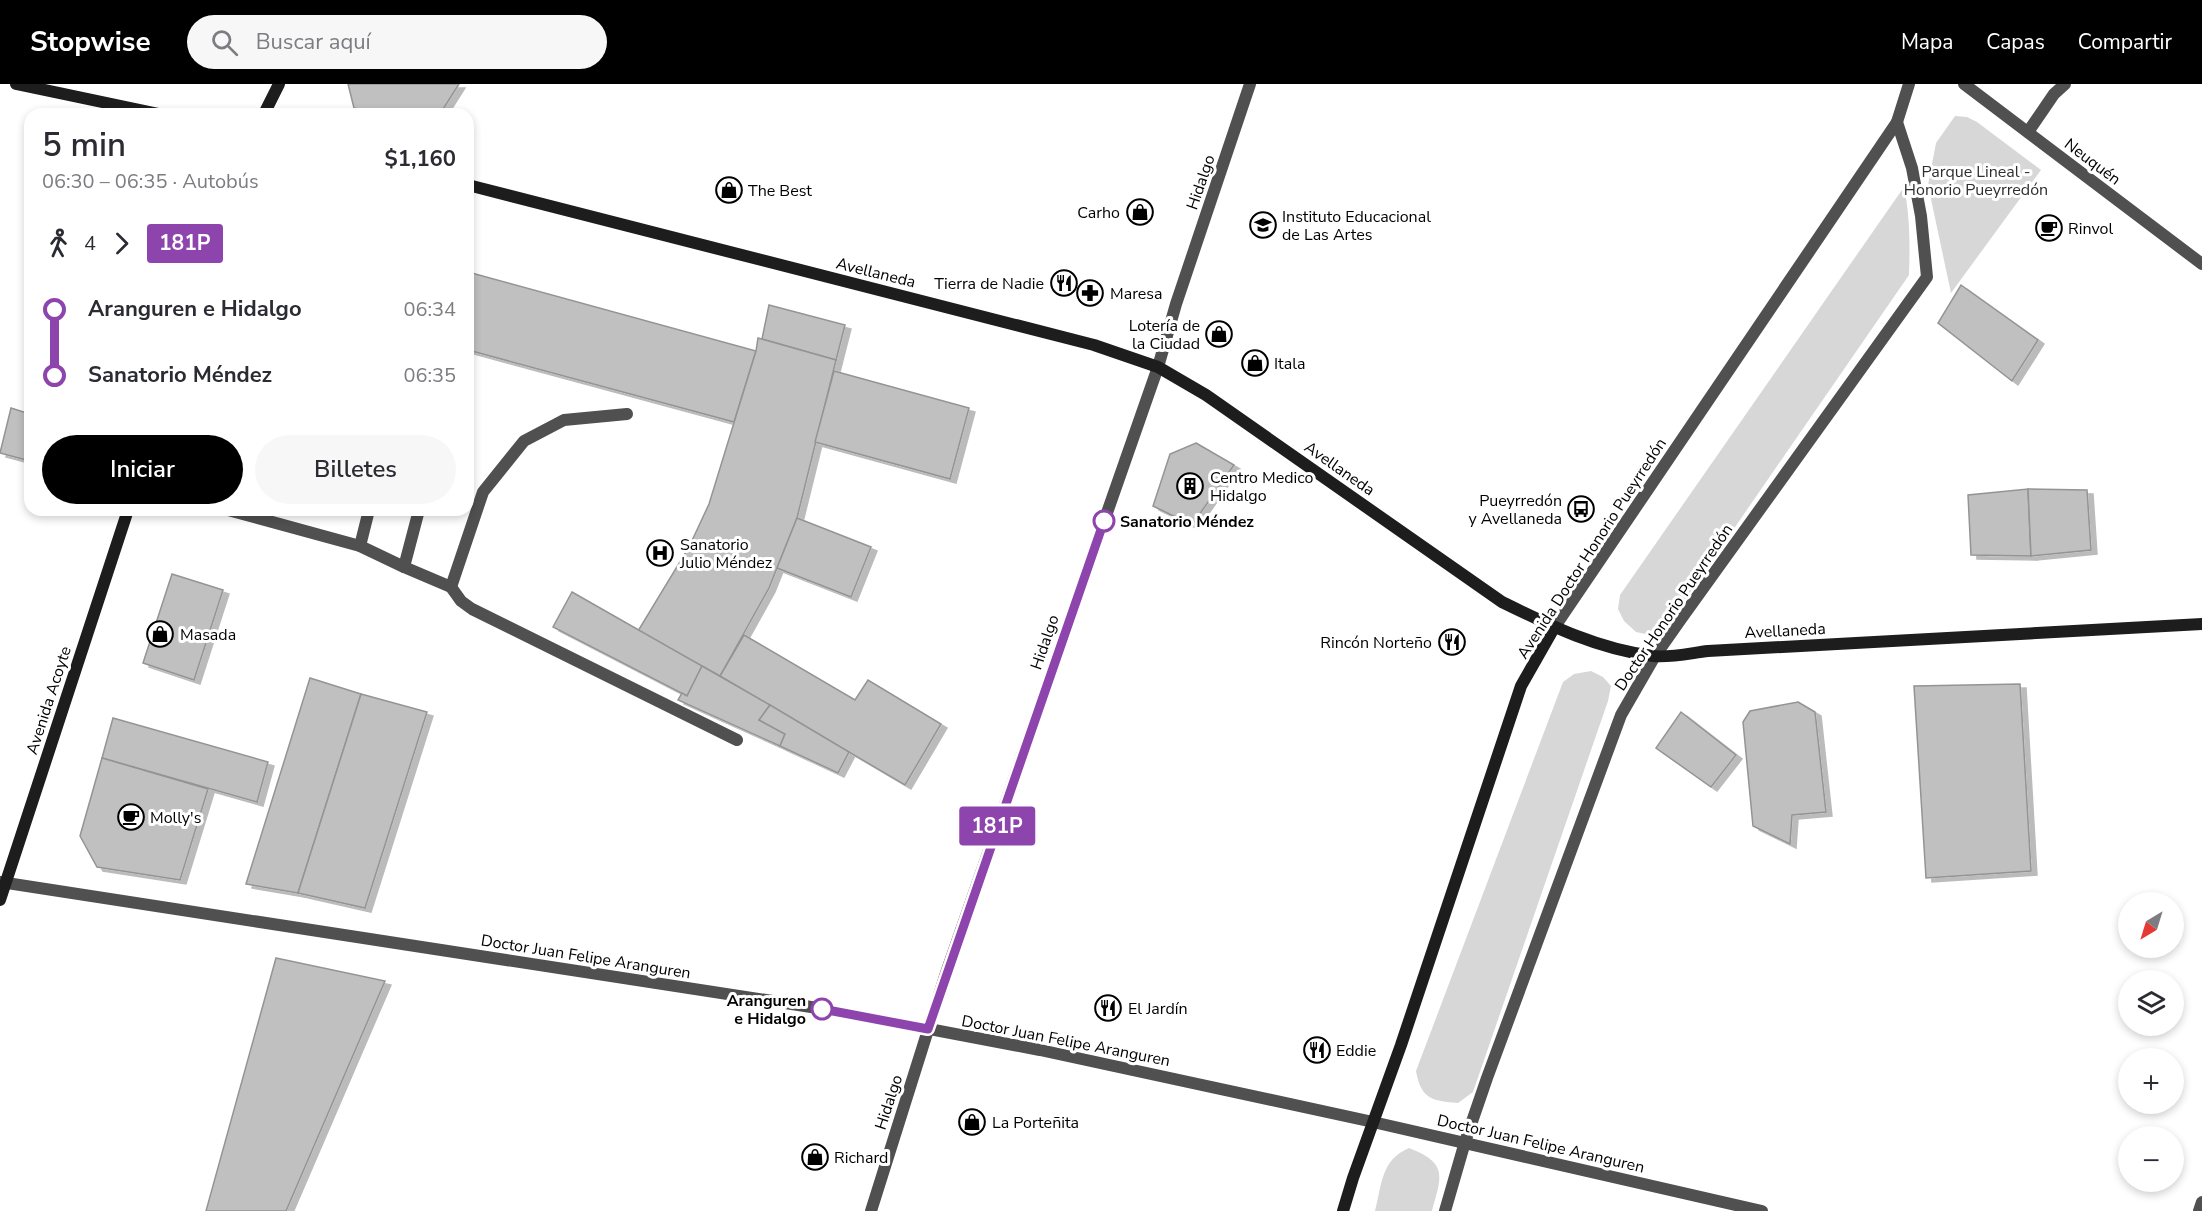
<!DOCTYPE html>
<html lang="es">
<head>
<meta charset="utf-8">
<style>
  body { margin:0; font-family:"Nunito Sans",sans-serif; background:#f7f7f7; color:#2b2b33; height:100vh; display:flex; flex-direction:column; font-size:22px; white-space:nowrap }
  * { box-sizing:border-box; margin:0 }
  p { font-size:20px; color:#7c7c81 }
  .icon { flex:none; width:33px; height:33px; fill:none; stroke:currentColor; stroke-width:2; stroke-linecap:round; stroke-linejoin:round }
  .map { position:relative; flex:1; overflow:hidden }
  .sheet { position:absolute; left:24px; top:24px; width:450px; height:408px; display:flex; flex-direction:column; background:#fff; border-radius:18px; box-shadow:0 3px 9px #0003 }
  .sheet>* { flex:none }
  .badge { padding:0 12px; border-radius:4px; font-size:21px; line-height:39px }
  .needle { width:39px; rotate:218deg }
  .controls { position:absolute; left:2118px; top:808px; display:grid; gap:12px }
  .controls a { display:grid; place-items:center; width:66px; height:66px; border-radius:50%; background:#fff; box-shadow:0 3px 9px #0003; font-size:30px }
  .map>.badge { position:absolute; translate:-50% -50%; box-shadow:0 0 0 3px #fff }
  .legs { display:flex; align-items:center; gap:9px; height:66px; padding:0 18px; font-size:20px }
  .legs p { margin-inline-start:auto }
  .head { display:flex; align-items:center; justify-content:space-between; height:102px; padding:0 18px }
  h1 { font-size:33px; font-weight:600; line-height:45px }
  .cta { display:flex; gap:12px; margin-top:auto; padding:12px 18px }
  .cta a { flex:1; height:69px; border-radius:36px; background:#000; color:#fff; font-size:24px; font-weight:600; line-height:69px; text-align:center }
  .cta a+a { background:#f7f7f7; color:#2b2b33 }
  ul { padding:0 18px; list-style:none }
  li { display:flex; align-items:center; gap:21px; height:66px; font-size:22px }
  li i { display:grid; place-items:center; width:9px; height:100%; margin:0 8px; background:currentColor }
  li i::after { content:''; width:15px; height:15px; margin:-8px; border:4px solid; border-radius:50%; background:#fff }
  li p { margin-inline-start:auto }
  li:first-child i { background:linear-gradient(#0000 50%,currentColor 0) }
  li:last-child i { background:linear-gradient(currentColor 50%,#0000 0) }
  header { display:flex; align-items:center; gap:36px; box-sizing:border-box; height:84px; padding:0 30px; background:#000; color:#fff }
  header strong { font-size:28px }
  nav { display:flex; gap:33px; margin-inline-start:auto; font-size:21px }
  .search { width:420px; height:54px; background:#f7f7f7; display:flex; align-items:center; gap:15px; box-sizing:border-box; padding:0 21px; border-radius:33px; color:#7c7c81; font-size:22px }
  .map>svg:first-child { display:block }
</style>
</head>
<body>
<header>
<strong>Stopwise</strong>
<div class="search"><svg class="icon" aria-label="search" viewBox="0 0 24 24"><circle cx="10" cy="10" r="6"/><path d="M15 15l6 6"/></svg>Buscar aquí</div>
<nav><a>Mapa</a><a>Capas</a><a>Compartir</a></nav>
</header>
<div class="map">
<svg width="2202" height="1127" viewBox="0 0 2202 1127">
  <defs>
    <filter id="shadow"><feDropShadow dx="6" dy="4" stdDeviation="0" flood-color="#0004"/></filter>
  </defs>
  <rect width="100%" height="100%" fill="#fff"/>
  <g fill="#d7d7d7">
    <polygon points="1955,32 1967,33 1977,38 2041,86 1951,209 1928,101 1936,59"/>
    <path d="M1904,103C1910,132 1910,162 1909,191L1666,543L1650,551L1636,548L1624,537L1618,525L1620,511Z"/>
    <path d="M1591,587L1603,593L1611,602L1608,617L1473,1008L1458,1019C1432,1017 1421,1015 1416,987L1563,598L1574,590Z"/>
    <path d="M1409,1064C1448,1079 1442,1092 1432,1127H1375C1382,1100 1381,1076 1409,1064Z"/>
  </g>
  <g fill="#c0c0c0" stroke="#949494" stroke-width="1.5" filter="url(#shadow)">
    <polygon points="348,0 459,0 440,30 381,30 354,24"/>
    <polygon points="468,188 756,267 734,338 468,266"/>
    <polygon points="1961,201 2038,256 2012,297 1938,239"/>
    <polygon points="769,221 845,241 836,276 762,255"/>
    <polygon points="758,254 836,276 797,434 769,504 720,592 638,547 689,463 709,420 756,267"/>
    <polygon points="834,287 969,324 950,395 815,358"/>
    <polygon points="11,324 30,330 30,377 0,369"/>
    <polygon points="1196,359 1234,381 1192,441 1153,422 1170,370"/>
    <polygon points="2028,405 2031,472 1971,471 1968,411"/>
    <polygon points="2028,405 2087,406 2091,466 2031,472"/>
    <polygon points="797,434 871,463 851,513 777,484"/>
    <polygon points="172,490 223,506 194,596 143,579"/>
    <polygon points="572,508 702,582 687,612 553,543"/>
    <polygon points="744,551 855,616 868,596 941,640 905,701 720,592"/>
    <polygon points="702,582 770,621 759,636 785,650 780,662 678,616 682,609 687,612"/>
    <polygon points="310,594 361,610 298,809 246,800"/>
    <polygon points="2020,600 2031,787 1926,794 1914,602"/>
    <polygon points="361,610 427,628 365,824 298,809"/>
    <polygon points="1798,618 1815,628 1826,728 1792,731 1790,760 1753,742 1743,638 1750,627"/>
    <polygon points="770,621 849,668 838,689 780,662 785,650 759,636"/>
    <polygon points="1681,628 1736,671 1711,703 1656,664"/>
    <polygon points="113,634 268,678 257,718 102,674"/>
    <polygon points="102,674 208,705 180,796 97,783 80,752"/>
    <polygon points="276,874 385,897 286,1127 206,1127"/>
  </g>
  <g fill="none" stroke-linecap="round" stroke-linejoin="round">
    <g stroke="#505050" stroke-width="12">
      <polyline points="228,426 360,462 404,483 419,426"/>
      <polyline points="360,462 369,426"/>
      <polyline points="404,483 451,503 483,408 524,357 564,336 627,330"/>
      <polyline points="451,503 461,517 472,525 737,656"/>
    </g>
    <g stroke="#505050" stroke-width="12">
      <polyline points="1964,0 2202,180"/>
      <polyline points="2028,48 2054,10 2065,0"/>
      <polyline points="1554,544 1897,38 1909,0"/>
      <polyline points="0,798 824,925 1040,966 1373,1038 1762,1127"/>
      <polyline points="871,1127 945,892 1158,283 1176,220 1250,0"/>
      <polyline points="1445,1127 1465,1058 1487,994 1621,631 1655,572 1681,535 1927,193 1921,132 1912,84 1897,38"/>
      <polyline points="2199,1127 2202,1118"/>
    </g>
    <g stroke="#1d1d1d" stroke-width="12">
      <polyline points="16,0 159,30"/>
      <polyline points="264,30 279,0"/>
      <path d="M468,101L1094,261L1158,283L1206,311L1502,518C1551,542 1598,565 1653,572C1670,574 1691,569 1708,567L2202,540"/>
      <polyline points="0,816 128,426"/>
      <polyline points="1343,1127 1353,1094 1401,961 1521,602 1554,544"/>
    </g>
  </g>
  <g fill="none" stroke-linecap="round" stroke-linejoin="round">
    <g stroke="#fff" stroke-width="14">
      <polyline id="line-1" points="822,925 928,945 1104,437"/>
    </g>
    <use href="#line-1" stroke="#8e44ad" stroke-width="9"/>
  </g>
  <defs>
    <g id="shop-ring" transform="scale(1.35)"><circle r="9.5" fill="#fff" stroke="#000" stroke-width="1.5"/><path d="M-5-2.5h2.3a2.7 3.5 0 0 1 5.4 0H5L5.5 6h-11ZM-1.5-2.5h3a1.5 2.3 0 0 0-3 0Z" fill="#000"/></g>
    <g id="school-ring" transform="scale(1.35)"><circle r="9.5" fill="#fff" stroke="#000" stroke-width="1.5"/><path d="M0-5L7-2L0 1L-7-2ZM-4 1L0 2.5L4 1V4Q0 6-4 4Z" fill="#000"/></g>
    <g id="cafe-ring" transform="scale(1.35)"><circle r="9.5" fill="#fff" stroke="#000" stroke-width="1.5"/><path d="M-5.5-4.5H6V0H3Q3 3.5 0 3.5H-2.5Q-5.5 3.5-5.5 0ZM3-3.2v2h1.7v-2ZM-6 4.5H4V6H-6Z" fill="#000"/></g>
    <g id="restaurant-ring" transform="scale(1.35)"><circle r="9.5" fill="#fff" stroke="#000" stroke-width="1.5"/><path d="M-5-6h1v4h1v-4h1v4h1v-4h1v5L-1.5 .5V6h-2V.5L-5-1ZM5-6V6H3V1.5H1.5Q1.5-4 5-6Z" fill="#000"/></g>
    <g id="pharmacy-ring" transform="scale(1.35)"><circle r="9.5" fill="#fff" stroke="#000" stroke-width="1.5"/><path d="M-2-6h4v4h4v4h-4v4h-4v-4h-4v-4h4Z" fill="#000"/></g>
    <g id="building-ring" transform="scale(1.35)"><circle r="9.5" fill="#fff" stroke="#000" stroke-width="1.5"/><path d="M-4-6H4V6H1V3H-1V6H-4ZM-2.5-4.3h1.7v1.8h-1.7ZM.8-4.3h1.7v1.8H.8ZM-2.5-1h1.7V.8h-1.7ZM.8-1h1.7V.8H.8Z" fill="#000"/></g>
    <g id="bus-ring" transform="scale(1.35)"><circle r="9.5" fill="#fff" stroke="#000" stroke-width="1.5"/><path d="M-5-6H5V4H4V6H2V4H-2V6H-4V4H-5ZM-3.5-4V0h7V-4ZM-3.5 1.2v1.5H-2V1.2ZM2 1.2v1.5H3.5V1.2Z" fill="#000"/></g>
    <g id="hospital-ring" transform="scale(1.35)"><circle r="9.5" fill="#fff" stroke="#000" stroke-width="1.5"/><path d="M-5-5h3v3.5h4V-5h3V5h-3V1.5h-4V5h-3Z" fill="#000"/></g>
  </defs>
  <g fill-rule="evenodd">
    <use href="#shop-ring" x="729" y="106"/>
    <use href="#shop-ring" x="1140" y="128"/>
    <use href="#school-ring" x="1263" y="141"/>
    <use href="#cafe-ring" x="2049" y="144"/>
    <use href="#restaurant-ring" x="1064" y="199"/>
    <use href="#pharmacy-ring" x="1090" y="209"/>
    <use href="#shop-ring" x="1219" y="250"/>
    <use href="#shop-ring" x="1255" y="279"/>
    <use href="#building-ring" x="1190" y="402"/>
    <use href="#bus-ring" x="1581" y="425"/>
    <use href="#hospital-ring" x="660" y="469"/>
    <use href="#shop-ring" x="160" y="550"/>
    <use href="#restaurant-ring" x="1452" y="558"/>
    <use href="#cafe-ring" x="131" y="733"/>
    <use href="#restaurant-ring" x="1108" y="924"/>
    <use href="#restaurant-ring" x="1317" y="966"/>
    <use href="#shop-ring" x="972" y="1038"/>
    <use href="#shop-ring" x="815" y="1073"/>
  </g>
  <g fill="#fff" stroke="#8e44ad" stroke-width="3">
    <circle cx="1104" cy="437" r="10"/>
    <circle cx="822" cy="925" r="10"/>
  </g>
  <g text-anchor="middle" stroke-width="6" stroke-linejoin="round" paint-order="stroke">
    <g font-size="16" fill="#000" stroke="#fff">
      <text transform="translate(2093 77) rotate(37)" y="6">Neuquén</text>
      <text transform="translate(1200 98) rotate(-71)" y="6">Hidalgo</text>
      <text transform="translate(876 188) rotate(14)" y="6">Avellaneda</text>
      <text transform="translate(1340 384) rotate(35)" y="6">Avellaneda</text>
      <text transform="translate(1591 464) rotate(-57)" y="6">Avenida Doctor Honorio Pueyrredón</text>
      <text transform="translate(1673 523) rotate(-56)" y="6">Doctor Honorio Pueyrredón</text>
      <text transform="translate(1785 546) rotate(-3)" y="6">Avellaneda</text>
      <text transform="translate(1044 558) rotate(-71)" y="6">Hidalgo</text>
      <text transform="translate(48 616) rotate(-72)" y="6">Avenida Acoyte</text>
      <text transform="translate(586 872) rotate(9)" y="6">Doctor Juan Felipe Aranguren</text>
      <text transform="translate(1066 956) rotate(11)" y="6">Doctor Juan Felipe Aranguren</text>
      <text transform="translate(888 1018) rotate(-72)" y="6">Hidalgo</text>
      <text transform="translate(1541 1059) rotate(13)" y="6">Doctor Juan Felipe Aranguren</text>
    </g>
    <g font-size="16" fill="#2e2e2e" stroke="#fff">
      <text x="1976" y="93">Parque Lineal -<tspan x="1976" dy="18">Honorio Pueyrredón</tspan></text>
    </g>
    <g font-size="16" fill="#000" stroke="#fff" text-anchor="start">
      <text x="748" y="112">The Best</text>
      <text x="1120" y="134" text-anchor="end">Carho</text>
      <text x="1282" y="138">Instituto Educacional<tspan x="1282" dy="18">de Las Artes</tspan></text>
      <text x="2068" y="150">Rinvol</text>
      <text x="1044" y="205" text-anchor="end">Tierra de Nadie</text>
      <text x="1110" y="215">Maresa</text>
      <text x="1200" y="247" text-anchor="end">Lotería de<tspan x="1200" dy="18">la Ciudad</tspan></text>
      <text x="1274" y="285">Itala</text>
      <text x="1210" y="399">Centro Medico<tspan x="1210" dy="18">Hidalgo</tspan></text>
      <text x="1562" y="422" text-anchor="end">Pueyrredón<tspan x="1562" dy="18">y Avellaneda</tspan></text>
      <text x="680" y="466">Sanatorio<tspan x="680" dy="18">Julio Méndez</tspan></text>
      <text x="180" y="556">Masada</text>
      <text x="1432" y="564" text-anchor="end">Rincón Norteño</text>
      <text x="150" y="739">Molly's</text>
      <text x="1128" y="930">El Jardín</text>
      <text x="1336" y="972">Eddie</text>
      <text x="992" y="1044">La Porteñita</text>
      <text x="834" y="1079">Richard</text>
    </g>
    <g font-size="16" font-weight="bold" fill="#000" stroke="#fff" text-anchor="start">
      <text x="1120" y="443">Sanatorio Méndez</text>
      <text x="806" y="922" text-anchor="end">Aranguren<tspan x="806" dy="18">e Hidalgo</tspan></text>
    </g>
  </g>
</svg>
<div class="controls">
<a><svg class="needle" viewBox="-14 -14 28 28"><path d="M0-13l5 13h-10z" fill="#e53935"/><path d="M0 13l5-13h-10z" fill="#7c7c81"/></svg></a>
<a><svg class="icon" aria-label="layers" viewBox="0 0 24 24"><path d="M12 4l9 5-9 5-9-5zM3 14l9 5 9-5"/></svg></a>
<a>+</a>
<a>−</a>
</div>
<b class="badge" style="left:997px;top:742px;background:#8e44ad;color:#fff">181P</b>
<section class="sheet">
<div class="head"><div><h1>5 min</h1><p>06:30 – 06:35 · Autobús</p></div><b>$1,160</b></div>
<div class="legs"><svg class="icon" aria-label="walk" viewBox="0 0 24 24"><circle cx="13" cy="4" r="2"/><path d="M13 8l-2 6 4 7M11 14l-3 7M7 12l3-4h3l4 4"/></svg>4<svg class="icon" aria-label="forward" viewBox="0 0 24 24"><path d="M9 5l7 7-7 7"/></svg><b class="badge" style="background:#8e44ad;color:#fff">181P</b></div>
<ul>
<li><i style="color:#8e44ad"></i><b>Aranguren e Hidalgo</b><p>06:34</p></li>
<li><i style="color:#8e44ad"></i><b>Sanatorio Méndez</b><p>06:35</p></li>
</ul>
<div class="cta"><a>Iniciar</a><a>Billetes</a></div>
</section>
</div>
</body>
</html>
